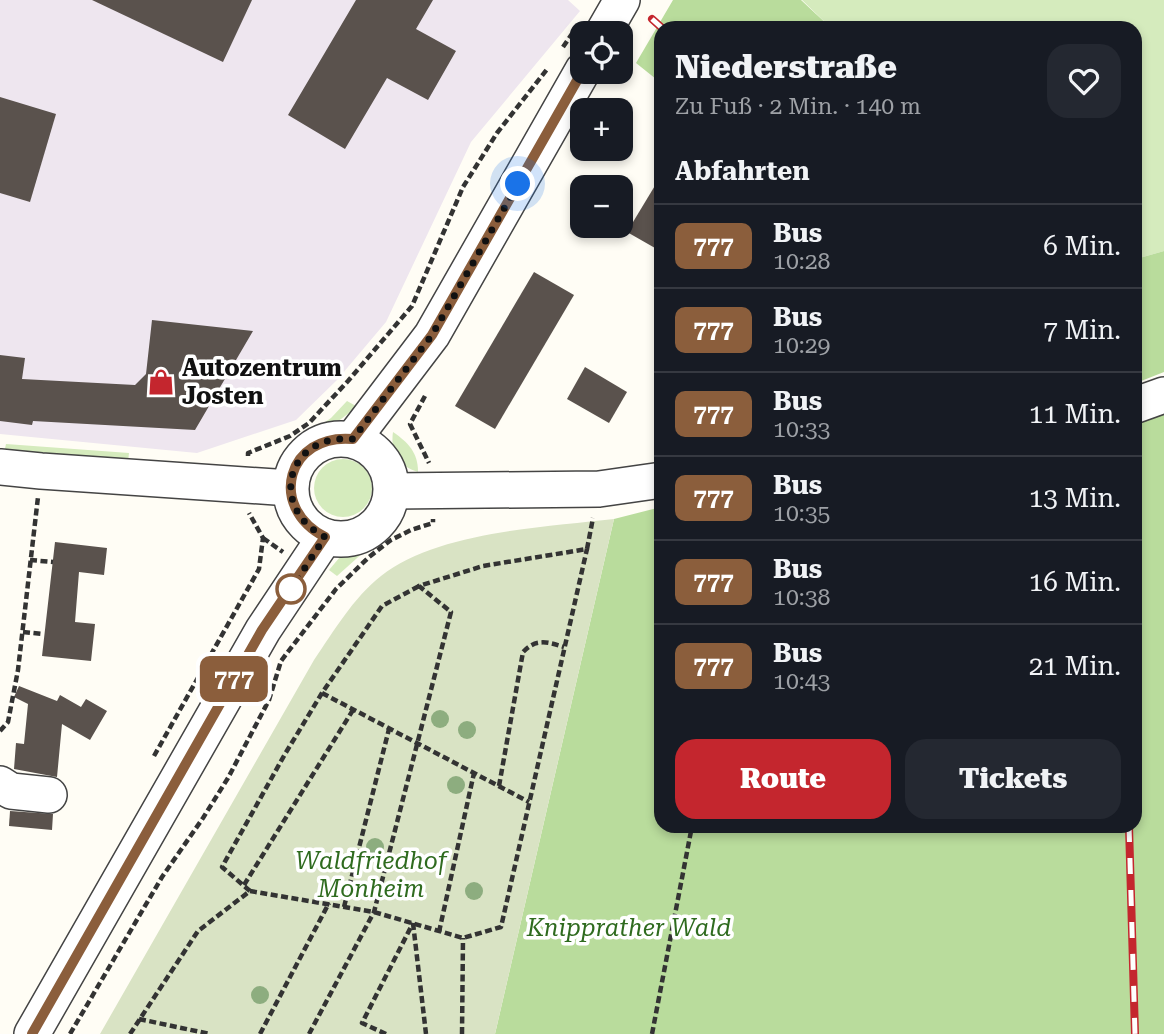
<!DOCTYPE html>
<html lang="de">
<head>
<meta charset="utf-8">
<style>
  body { margin:0; font-family:"Roboto Serif",serif; background:#242831; color:#f1f3f6; height:100vh; display:flex; flex-direction:column; font-size:26px; white-space:nowrap }
  * { box-sizing:border-box; margin:0 }
  p { font-size:23px; color:#9ea1a6 }
  .icon { flex:none; width:38px; height:38px; fill:none; stroke:currentColor; stroke-width:2; stroke-linecap:round; stroke-linejoin:round }
  .map { position:relative; flex:1; overflow:hidden }
  .details { position:absolute; left:654px; top:21px; width:488px; height:812px; display:flex; flex-direction:column; background:#171b24; border-radius:21px; box-shadow:0 4px 10px #0003 }
  .details>* { flex:none }
  .badge { padding:0 14px; border-radius:10px; font-size:24px; line-height:46px }
  .buttons { position:absolute; left:570px; top:21px; display:grid; gap:14px }
  .buttons a { display:grid; place-items:center; width:63px; height:63px; border-radius:14px; background:#171b24; box-shadow:0 4px 10px #0003; font-size:35px }
  .you { position:absolute; width:35px; height:35px; margin:-18px; border:5px solid #fff; border-radius:50%; background:#1a73e8; box-shadow:0 0 0 10px #1a73e833 }
  .map>.badge { position:absolute; translate:-50% -50%; box-shadow:0 0 0 4px #fff }
  h2 { padding:0 21px; font-size:26px; line-height:63px }
  .round { display:grid; place-items:center; flex:none; width:74px; height:74px; border-radius:21px; background:#242831 }
  .summary { display:flex; align-items:center; justify-content:space-between; height:119px; padding:0 21px }
  h1 { font-size:33px; font-weight:800; line-height:52px }
  .primary-button { display:flex; gap:14px; margin-top:auto; padding:14px 21px }
  .primary-button a { flex:1; height:80px; border-radius:21px; background:#c4262e; color:#fff; font-size:28px; font-weight:800; line-height:80px; text-align:center }
  .primary-button a+a { background:#242831; color:#f1f3f6 }
  ul { padding:0; list-style:none }
  li { display:flex; align-items:center; gap:21px; height:84px; padding:0 21px; border-top:2px solid #363941 }
  li div { flex:1 }
  li b { display:block; font-size:26px }
  li em { font-style:normal }
  li .badge { min-width:77px; font-weight:700; text-align:center }
  .map>svg:first-child { display:block }
</style>
</head>
<body>
<div class="map">
<svg width="1164" height="1034" viewBox="0 0 1164 1034">
  <rect width="100%" height="100%" fill="#fffdf5"/>
  <polygon fill="#eee6ef" points="0,0 568,0 580,11 471,142 386,322 337,380 296,420 197,453 0,434"/>
  <g fill="#d5ebbd">
    <polygon points="802,0 1164,0 1164,251 1136,259 1136,28 831,28"/>
    <path d="M347,401L356,406C343,419 333,426 315,432V429L331,418Z"/>
    <path d="M393,432C409,443 418,453 418,472C399,466 390,453 393,432Z"/>
    <polygon points="6,444 129,453 128,462 4,453"/>
    <circle cx="343" cy="488" r="29"/>
    <polygon points="363,546 366,550 337,576 329,570 340,557"/>
  </g>
  <g fill="#b9dc9c">
    <polygon points="673,0 801,0 831,28 662,28 661,83 636,63"/>
    <polygon points="1164,251 1164,372 1136,383 1136,259"/>
    <polygon points="1164,386 1164,1034 495,1034 614,519 661,507 662,826 1136,826 1136,397"/>
  </g>
  <path fill="#d9e3c4" d="M614,519L495,1034H100L314,660C334,631 353,598 381,576C436,532 545,527 614,519Z"/>
  <g fill="#5a524d">
    <polygon points="92,0 252,0 223,62"/>
    <polygon points="356,0 433,0 416,29 456,51 428,100 387,78 345,149 288,115"/>
    <polygon points="0,97 56,114 30,202 0,193"/>
    <polygon points="662,174 662,252 627,232"/>
    <polygon points="534,272 574,295 495,429 455,406"/>
    <polygon points="152,320 253,331 195,430 33,421 32,425 0,421 0,355 25,358 22,379 135,385 146,374"/>
    <polygon points="585,367 627,392 609,423 567,399"/>
    <polygon points="55,542 107,548 104,575 79,572 75,622 95,624 91,661 42,656"/>
    <polygon points="19,686 57,701 60,695 81,707 86,699 107,711 90,740 62,724 57,777 14,769 16,743 24,744 28,704 14,697"/>
    <polygon points="10,811 53,814 52,830 9,826"/>
  </g>
  <g fill="none" stroke-linecap="round" stroke-linejoin="round">
    <g stroke="#444" stroke-width="38">
      <g id="minor">
        <polyline points="603,33 622,0"/>
        <polyline points="1136,405 1164,395"/>
        <circle cx="341" cy="489" r="50"/>
        <polyline points="353,439 432,335 583,70"/>
        <polyline points="0,467 41,471 290,488"/>
        <polyline points="392,491 599,489 662,480"/>
        <polyline points="0,784 11,791 49,795"/>
        <polyline points="32,1034 263,630 325,537"/>
      </g>
    </g>
    <g stroke="#333" stroke-width="4.5" stroke-dasharray="7 3.5" stroke-linecap="butt">
      <polyline points="563,47 574,31"/>
      <polyline points="425,396 410,424 429,463"/>
      <polyline points="248,456 248,453 290,436 309,423 348,381 412,306 463,187 497,133 548,68"/>
      <polyline points="263,538 283,552"/>
      <polyline points="30,560 53,562"/>
      <polyline points="23,632 43,634"/>
      <polyline points="322,693 529,802"/>
      <polyline points="0,731 8,722 18,670 38,497"/>
      <polyline points="154,756 259,569 263,538 249,513"/>
      <path d="M499,786L523,652C536,638 548,642 564,647"/>
      <polyline points="244,885 353,710"/>
      <polyline points="250,891 222,867 285,754 322,693 382,606 419,586"/>
      <polyline points="344,907 389,729"/>
      <polyline points="413,923 426,1034"/>
      <polyline points="439,932 474,773"/>
      <polyline points="139,1019 210,1034"/>
      <polyline points="70,1034 162,877 203,818 228,778 269,700 281,661 336,589 369,557 391,540 411,530 433,523 433,519"/>
      <polyline points="130,1034 198,931 250,891 374,912 463,938 501,927 587,549"/>
      <polyline points="260,1034 329,903"/>
      <polyline points="309,1034 374,912 451,612 419,586 483,566 587,549 593,518"/>
      <polyline points="386,1034 362,1023 413,923"/>
      <polyline points="462,1034 463,938"/>
      <polyline points="652,1034 692,826"/>
    </g>
    <use href="#minor" stroke="#fff" stroke-width="35"/>
    <g stroke="#c4262e" stroke-width="8">
      <g id="rail">
        <polyline points="652,19 662,28"/>
        <polyline points="1129,826 1135,1034"/>
      </g>
    </g>
    <use href="#rail" stroke="#fff" stroke-width="5" stroke-dasharray="16" stroke-linecap="butt"/>
  </g>
  <g fill="#8dad7f">
    <circle cx="440" cy="719" r="9"/>
    <circle cx="467" cy="730" r="9"/>
    <circle cx="456" cy="785" r="9"/>
    <circle cx="375" cy="847" r="9"/>
    <circle cx="474" cy="891" r="9"/>
    <circle cx="260" cy="995" r="9"/>
  </g>
  <g fill="none" stroke-linecap="round" stroke-linejoin="round">
    <g stroke="#fff" stroke-width="16">
      <path id="line" d="M32,1034L262,630L325,537C267,507 287,433 353,439L432,335L583,70"/>
    </g>
    <use href="#line" stroke="#8b5e3c" stroke-width="10"/>
    <path stroke="#111" stroke-width="7" stroke-dasharray="0 12.6" d="M291,589L325,537C267,507 287,433 353,439L432,335L518,184"/>
  </g>
  <defs>
    <g id="shop-bare" transform="scale(2.1)"><path d="M-5-2.5h2.3a2.7 3.5 0 0 1 5.4 0H5L5.5 6h-11ZM-1.5-2.5h3a1.5 2.3 0 0 0-3 0Z" fill="#c4262e" stroke="#fff" stroke-width="2.5" paint-order="stroke"/></g>
  </defs>
  <g fill-rule="evenodd">
    <use href="#shop-bare" x="161" y="382"/>
  </g>
  <circle fill="#fff" stroke="#8b5e3c" stroke-width="3.5" cx="291" cy="589" r="14"/>
  <g text-anchor="middle" stroke-width="7" stroke-linejoin="round" paint-order="stroke">
    <g font-size="24" font-weight="bold" fill="#111" stroke="#fff" text-anchor="start">
      <text x="182" y="376">Autozentrum<tspan x="182" dy="28">Josten</tspan></text>
    </g>
    <g font-size="24" font-style="italic" fill="#2f6b1f" stroke="#fff">
      <text x="371" y="869">Waldfriedhof<tspan x="371" dy="28">Monheim</tspan></text>
      <text x="629" y="936">Knipprather Wald</text>
    </g>
  </g>
</svg>
<div class="buttons">
<a><svg class="icon" aria-label="locate" viewBox="0 0 24 24"><circle cx="12" cy="12" r="6"/><path d="M12 2v4M12 18v4M2 12h4M18 12h4"/></svg></a>
<a>+</a>
<a>−</a>
</div>
<div class="you" style="left:518px;top:184px"></div>
<b class="badge" style="left:234px;top:679px;background:#8b5e3c;color:#fff">777</b>
<section class="details">
<div class="summary"><div><h1>Niederstraße</h1><p>Zu Fuß · 2 Min. · 140 m</p></div><a class="round"><svg class="icon" aria-label="heart" viewBox="0 0 24 24"><path d="M12 20l-8-8c-3-5 5-10 8-4 3-6 11-1 8 4z"/></svg></a></div>
<h2>Abfahrten</h2>
<ul>
<li><span class="badge" style="background:#8b5e3c;color:#fff">777</span><div><b>Bus</b><p>10:28</p></div><em>6 Min.</em></li>
<li><span class="badge" style="background:#8b5e3c;color:#fff">777</span><div><b>Bus</b><p>10:29</p></div><em>7 Min.</em></li>
<li><span class="badge" style="background:#8b5e3c;color:#fff">777</span><div><b>Bus</b><p>10:33</p></div><em>11 Min.</em></li>
<li><span class="badge" style="background:#8b5e3c;color:#fff">777</span><div><b>Bus</b><p>10:35</p></div><em>13 Min.</em></li>
<li><span class="badge" style="background:#8b5e3c;color:#fff">777</span><div><b>Bus</b><p>10:38</p></div><em>16 Min.</em></li>
<li><span class="badge" style="background:#8b5e3c;color:#fff">777</span><div><b>Bus</b><p>10:43</p></div><em>21 Min.</em></li>
</ul>
<div class="primary-button"><a>Route</a><a>Tickets</a></div>
</section>
</div>
</body>
</html>
